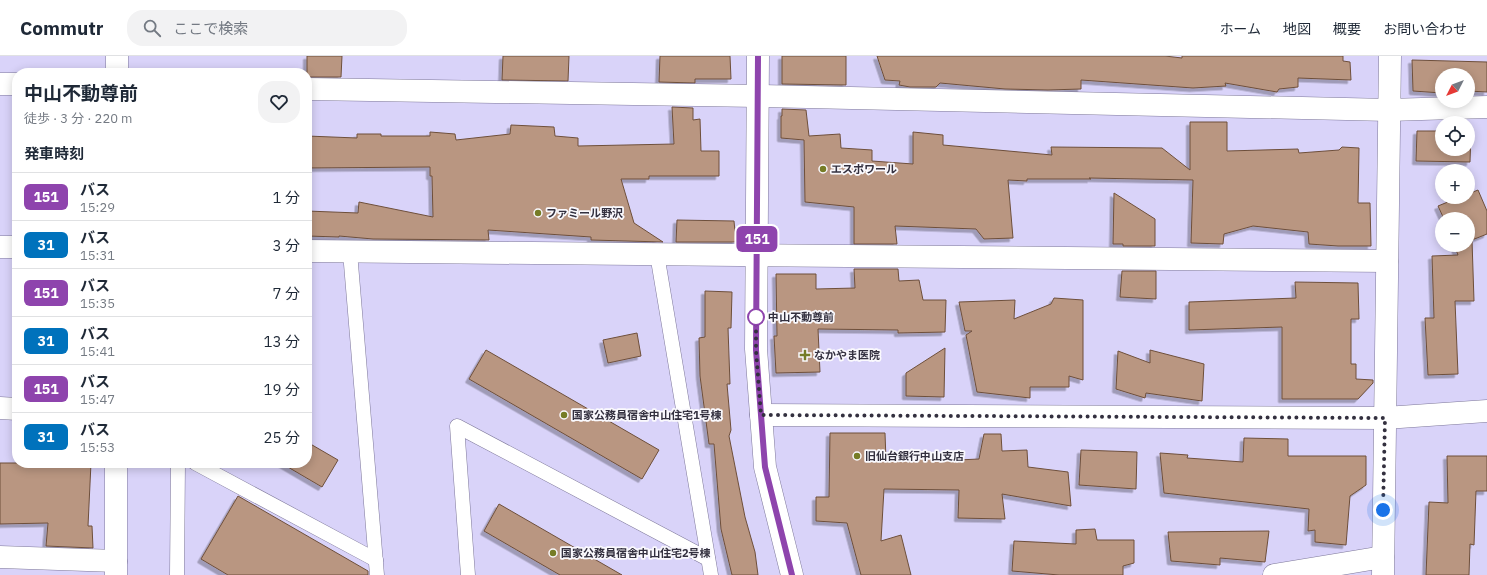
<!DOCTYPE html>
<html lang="ja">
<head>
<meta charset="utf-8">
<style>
  body { margin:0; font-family:"IBM Plex Sans","Noto Sans JP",sans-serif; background:#f2f2f3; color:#1f2937; height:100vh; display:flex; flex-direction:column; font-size:15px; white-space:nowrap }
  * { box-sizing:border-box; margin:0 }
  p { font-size:13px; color:#747a83 }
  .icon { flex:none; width:22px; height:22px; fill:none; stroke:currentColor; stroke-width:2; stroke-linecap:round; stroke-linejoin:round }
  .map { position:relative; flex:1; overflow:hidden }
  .side { position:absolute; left:12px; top:12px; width:300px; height:400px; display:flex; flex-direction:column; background:#fff; border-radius:16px; box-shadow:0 2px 10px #0003 }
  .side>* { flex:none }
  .badge { padding:0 8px; border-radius:6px; font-size:14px; line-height:26px }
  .needle { width:26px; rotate:228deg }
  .fabs { position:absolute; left:1435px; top:12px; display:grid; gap:8px }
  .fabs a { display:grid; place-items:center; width:40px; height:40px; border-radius:50%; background:#fff; box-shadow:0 2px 10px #0003; font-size:20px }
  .you { position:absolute; width:20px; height:20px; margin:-10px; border:3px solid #fff; border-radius:50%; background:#1a73e8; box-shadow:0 0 0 6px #1a73e833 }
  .map>.badge { position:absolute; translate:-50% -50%; box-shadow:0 0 0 2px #fff }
  h2 { padding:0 12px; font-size:15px; line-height:36px }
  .round { display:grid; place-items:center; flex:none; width:42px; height:42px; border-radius:16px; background:#f2f2f3 }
  .summary { display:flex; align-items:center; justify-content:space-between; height:68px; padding:0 12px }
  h1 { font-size:19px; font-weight:700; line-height:30px }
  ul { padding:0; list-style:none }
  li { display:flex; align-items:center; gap:12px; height:48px; padding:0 12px; border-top:1px solid #e0e1e3 }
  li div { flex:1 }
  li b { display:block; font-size:15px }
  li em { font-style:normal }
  li .badge { min-width:44px; font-weight:700; text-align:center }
  header { display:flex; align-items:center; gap:24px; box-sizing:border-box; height:56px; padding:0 20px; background:#fff; border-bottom:1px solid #e0e1e3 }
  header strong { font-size:19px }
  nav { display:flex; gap:22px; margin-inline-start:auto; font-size:14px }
  .search { width:280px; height:36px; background:#f2f2f3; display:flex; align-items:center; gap:10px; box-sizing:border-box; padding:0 14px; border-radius:16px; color:#747a83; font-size:15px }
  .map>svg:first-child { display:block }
</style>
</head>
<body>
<header>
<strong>Commutr</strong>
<div class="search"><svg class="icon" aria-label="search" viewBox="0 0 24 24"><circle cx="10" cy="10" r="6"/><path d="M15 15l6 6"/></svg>ここで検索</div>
<nav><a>ホーム</a><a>地図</a><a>概要</a><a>お問い合わせ</a></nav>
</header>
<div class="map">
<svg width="1487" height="519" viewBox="0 0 1487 519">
  <defs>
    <filter id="shadow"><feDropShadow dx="-3.5" dy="3.5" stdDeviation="0" flood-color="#0004"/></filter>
  </defs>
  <rect width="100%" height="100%" fill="#d9d3f9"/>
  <g fill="#b99681" stroke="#6e4f3b" filter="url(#shadow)">
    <polygon points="307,0 342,0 341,21 307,21"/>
    <polygon points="503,0 569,0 568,25 502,24"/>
    <polygon points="660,0 730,0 731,23 695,23 695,27 659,26"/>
    <polygon points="782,0 846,0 846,29 782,28"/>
    <polygon points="877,0 1165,0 1182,2 1182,0 1343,0 1343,5 1350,6 1351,24 1298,22 1298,31 1279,33 1277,36 1225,27 1226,30 1193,32 1081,24 1081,33 1048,34 1005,33 940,27 936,31 910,31 899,29 900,25 885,24"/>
    <polygon points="1412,4 1487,6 1487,36 1468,35 1468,19 1442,19 1442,37 1413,35"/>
    <polygon points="672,51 693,52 693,64 700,63 701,95 719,95 719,120 649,120 649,123 621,123 634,167 663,186 591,184 591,181 488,174 489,184 373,183 339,180 339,181 307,180 307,155 358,157 359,146 433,161 432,120 430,120 430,111 307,112 307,80 357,82 357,78 381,78 381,80 430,80 430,76 455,78 456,84 510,78 511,69 554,71 555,80 578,82 578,90 674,88"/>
    <polygon points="782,53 806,54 809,80 840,78 841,92 872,94 872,105 913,108 913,76 943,79 943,89 1052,99 1051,91 1162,92 1190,114 1190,66 1227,66 1227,95 1298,93 1299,97 1339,94 1342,91 1359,92 1358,147 1370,147 1371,190 1338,190 1309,188 1308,176 1253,170 1224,178 1223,188 1191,187 1193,124 1089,122 1091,123 1027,123 1027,125 1008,124 1013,182 984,183 976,173 895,170 897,188 854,188 854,151 805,146 804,84 781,82 781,60 782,60"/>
    <polygon points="1417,75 1442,75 1442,93 1468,93 1468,76 1471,76 1470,106 1416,105"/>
    <polygon points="1478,134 1487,155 1487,178 1472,184 1474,245 1455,245 1458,318 1428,319 1425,262 1434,262 1432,200 1458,199 1454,189 1468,189 1468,163 1444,163 1438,150 1460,141 1468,141 1468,138"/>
    <polygon points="1114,137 1155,163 1155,190 1123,190 1123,188 1113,188"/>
    <polygon points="677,164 734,165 736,186 676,186"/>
    <polygon points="854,213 898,213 899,225 919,224 923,244 946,244 945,276 898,277 898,274 818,273 820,316 776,317 774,280 777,280 776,218 816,218 816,233 855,232"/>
    <polygon points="1122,215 1156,215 1156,243 1120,241"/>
    <polygon points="1295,226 1358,227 1359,263 1351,263 1351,308 1356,308 1356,323 1373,324 1373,327 1358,343 1282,343 1282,271 1189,274 1189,246 1296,242"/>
    <polygon points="705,235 732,236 731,272 728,272 730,328 727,328 731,374 729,380 745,461 755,496 758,519 732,519 721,473 714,388 709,388 700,320 699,282 705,281"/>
    <polygon points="1054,242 1083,244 1083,324 1069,320 1069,331 1030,331 1030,342 977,336 966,279 972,275 965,275 959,246 1015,244 1014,263 1051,248"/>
    <polygon points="637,277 641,300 608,307 603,284"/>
    <polygon points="945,292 944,341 906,340 906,317"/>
    <polygon points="486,294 659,394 642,423 469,323"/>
    <polygon points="1150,294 1204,308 1202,345 1146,337 1145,342 1116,333 1118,295 1150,307"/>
    <polygon points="830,377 885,377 886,404 936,401 936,405 979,403 984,378 1001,378 1002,395 1027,394 1028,411 1068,416 1071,450 1002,438 1005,463 958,462 959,434 884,433 881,485 901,479 911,519 861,519 847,467 816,465 816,441 829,441"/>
    <polygon points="1244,382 1288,383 1288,400 1366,400 1366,429 1350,440 1346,489 1315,486 1315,474 1308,475 1309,453 1164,437 1160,397 1188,399 1187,402 1243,406"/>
    <polygon points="307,386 338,404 322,431 281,407 307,407"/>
    <polygon points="1081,394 1137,396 1136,433 1079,429"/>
    <polygon points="1447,400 1487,400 1487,435 1476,435 1474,489 1470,488 1469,519 1426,519 1429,446 1448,447"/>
    <polygon points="0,407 91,407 88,470 92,470 93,492 46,490 48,467 0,468"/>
    <polygon points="238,440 368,515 368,519 228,519 201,503"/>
    <polygon points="499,448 622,519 560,519 484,475"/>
    <polygon points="1095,473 1097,484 1134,484 1134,507 1123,510 1123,519 1059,519 1012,515 1014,485 1076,488 1076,474"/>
    <polygon points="1269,475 1265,506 1220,502 1220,509 1171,505 1168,476"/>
  </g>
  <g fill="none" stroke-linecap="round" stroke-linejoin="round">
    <g stroke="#7e789a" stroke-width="15">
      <g id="service">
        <polyline points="350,196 377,519"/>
        <polyline points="657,198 711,519"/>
        <polyline points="195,407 376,504"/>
        <polyline points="177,519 178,407"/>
        <polyline points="468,519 457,370 708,503"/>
      </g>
    </g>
    <g stroke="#7e789a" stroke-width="23">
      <g id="minor">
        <polyline points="117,17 117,0"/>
        <polyline points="0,28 17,28"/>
        <polyline points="307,33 758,40 1389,54 1487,51"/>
        <polyline points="0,191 17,191"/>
        <polyline points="307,195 1387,205"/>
        <polyline points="0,352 17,353"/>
        <polyline points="761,359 1385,362 1487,355"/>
        <polyline points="0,501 116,505"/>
        <polyline points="116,519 116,407"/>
        <polyline points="1274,519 1383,501"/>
        <polyline points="1383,519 1390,0"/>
      </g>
    </g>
    <g stroke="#7e789a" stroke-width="23">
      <polyline id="tertiary" points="758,0 756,293 765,411 792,519"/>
    </g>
    <use href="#service" stroke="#fff" stroke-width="14"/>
    <use href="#minor" stroke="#fff" stroke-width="22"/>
    <use href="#tertiary" stroke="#fff" stroke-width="22"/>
  </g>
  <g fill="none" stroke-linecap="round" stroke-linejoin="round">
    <g stroke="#fff" stroke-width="9">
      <polyline id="line" points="758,0 756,294 765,411 792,519"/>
    </g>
    <use href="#line" stroke="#8e44ad" stroke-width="6"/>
    <polyline stroke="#33303f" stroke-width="4" stroke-dasharray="0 7.2" points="756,261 756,294 761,359 1385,362 1383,454"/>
  </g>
  <g fill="#767c26" stroke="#faf9fd" stroke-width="1.5">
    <circle cx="823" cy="113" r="4"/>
    <circle cx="538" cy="157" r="4"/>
    <path d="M803 293h4v4h4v4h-4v4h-4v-4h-4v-4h4z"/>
    <circle cx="564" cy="359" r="4"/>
    <circle cx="857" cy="400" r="4"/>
    <circle cx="553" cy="497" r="4"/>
  </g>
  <circle fill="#fff" stroke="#8e44ad" stroke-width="2" cx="756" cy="261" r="8"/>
  <g text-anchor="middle" stroke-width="3.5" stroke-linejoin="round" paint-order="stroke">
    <g font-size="11" font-weight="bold" fill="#33303f" stroke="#faf9fd" text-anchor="start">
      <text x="831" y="117">エスポワール</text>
      <text x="546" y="161">ファミール野沢</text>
      <text x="814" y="303">なかやま医院</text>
      <text x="572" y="363">国家公務員宿舎中山住宅1号棟</text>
      <text x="865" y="404">旧仙台銀行中山支店</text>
      <text x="561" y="501">国家公務員宿舎中山住宅2号棟</text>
    </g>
    <g font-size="11" font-weight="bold" fill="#33303f" stroke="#faf9fd" text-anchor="start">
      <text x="768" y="265">中山不動尊前</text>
    </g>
  </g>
</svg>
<div class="fabs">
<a><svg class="needle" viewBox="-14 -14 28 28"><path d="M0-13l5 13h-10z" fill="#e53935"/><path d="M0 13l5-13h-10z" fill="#747a83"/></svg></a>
<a><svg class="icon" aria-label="locate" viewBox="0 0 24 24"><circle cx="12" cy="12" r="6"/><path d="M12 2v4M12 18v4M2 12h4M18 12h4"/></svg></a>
<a>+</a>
<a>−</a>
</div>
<div class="you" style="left:1383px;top:454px"></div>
<b class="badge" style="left:757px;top:183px;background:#8e44ad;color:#fff">151</b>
<section class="side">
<div class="summary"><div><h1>中山不動尊前</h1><p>徒歩 · 3 分 · 220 m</p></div><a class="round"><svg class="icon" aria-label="heart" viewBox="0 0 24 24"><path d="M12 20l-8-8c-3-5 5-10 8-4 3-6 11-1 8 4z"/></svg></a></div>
<h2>発車時刻</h2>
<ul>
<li><span class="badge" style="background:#8e44ad;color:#fff">151</span><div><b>バス</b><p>15:29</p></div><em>1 分</em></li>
<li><span class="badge" style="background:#0072bc;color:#fff">31</span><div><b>バス</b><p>15:31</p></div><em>3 分</em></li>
<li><span class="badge" style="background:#8e44ad;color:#fff">151</span><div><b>バス</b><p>15:35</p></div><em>7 分</em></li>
<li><span class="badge" style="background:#0072bc;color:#fff">31</span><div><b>バス</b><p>15:41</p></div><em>13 分</em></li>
<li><span class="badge" style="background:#8e44ad;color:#fff">151</span><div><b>バス</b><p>15:47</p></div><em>19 分</em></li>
<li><span class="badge" style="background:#0072bc;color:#fff">31</span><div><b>バス</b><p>15:53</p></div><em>25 分</em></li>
</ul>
</section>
</div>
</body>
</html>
